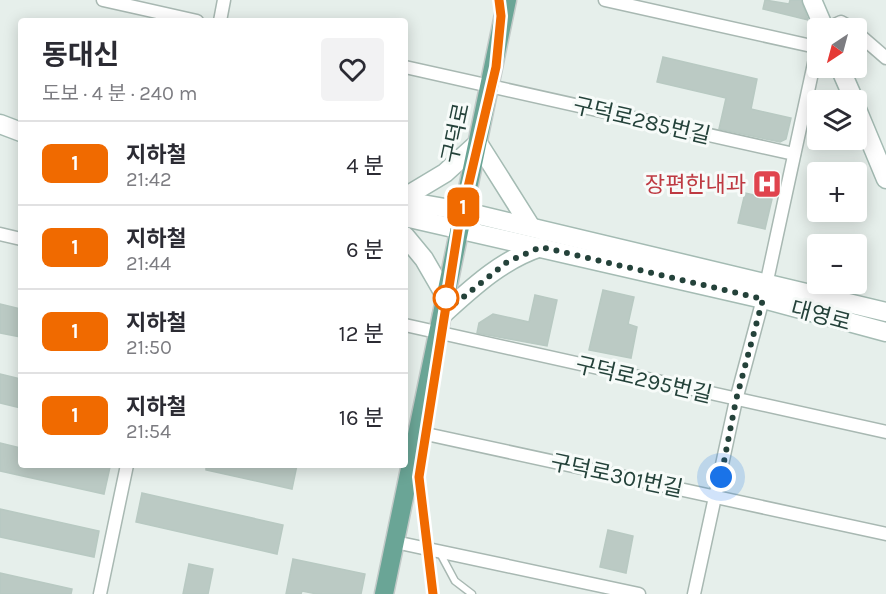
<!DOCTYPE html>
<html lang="ko">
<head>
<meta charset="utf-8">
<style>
  body { margin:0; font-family:Karla,"Noto Sans KR",sans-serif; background:#f2f2f3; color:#2b2b33; height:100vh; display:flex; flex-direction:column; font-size:22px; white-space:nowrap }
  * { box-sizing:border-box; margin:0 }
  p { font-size:20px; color:#7c7c81 }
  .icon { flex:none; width:33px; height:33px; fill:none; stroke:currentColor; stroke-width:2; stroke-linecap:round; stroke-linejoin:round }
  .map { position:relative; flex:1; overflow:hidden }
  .drawer { position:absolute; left:18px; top:18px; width:390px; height:450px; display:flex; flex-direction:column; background:#fff; border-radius:6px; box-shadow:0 3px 15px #0003 }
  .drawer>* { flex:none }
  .badge { padding:0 12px; border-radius:9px; font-size:21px; line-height:39px }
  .needle { width:39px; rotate:216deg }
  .tools { position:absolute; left:807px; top:18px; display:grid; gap:12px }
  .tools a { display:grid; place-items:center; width:60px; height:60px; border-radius:6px; background:#fff; box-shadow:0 3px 15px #0003; font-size:30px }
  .you { position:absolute; width:30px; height:30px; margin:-15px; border:4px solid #fff; border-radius:50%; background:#1a73e8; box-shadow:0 0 0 9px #1a73e833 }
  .map>.badge { position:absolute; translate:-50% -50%; box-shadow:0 0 0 3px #fff }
  .round { display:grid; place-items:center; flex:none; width:63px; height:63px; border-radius:6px; background:#f2f2f3 }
  .overview { display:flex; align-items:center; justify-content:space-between; height:102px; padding:0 24px }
  h1 { font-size:28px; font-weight:700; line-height:45px }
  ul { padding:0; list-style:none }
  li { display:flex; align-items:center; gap:18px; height:84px; padding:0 24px; border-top:2px solid #e1e1e2 }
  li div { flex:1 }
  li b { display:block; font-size:22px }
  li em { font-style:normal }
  li .badge { min-width:66px; font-weight:700; text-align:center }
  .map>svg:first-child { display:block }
</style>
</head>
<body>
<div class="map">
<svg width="886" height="594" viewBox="0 0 886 594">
  <rect width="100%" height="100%" fill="#e6efeb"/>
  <g fill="#bbcac4" stroke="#b8c9c2" stroke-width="1.5">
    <polygon points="765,0 789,4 790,0 801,0 808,20 763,9"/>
    <polygon points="663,57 757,79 751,109 791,118 786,139 780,142 719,129 726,98 657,82"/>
    <polygon points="745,193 772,199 765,229 738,223"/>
    <polygon points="603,290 634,297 628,324 637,327 631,358 589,350"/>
    <polygon points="535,295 557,300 547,346 477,333 479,323 493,314 529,322"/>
    <polygon points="0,304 21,309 21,337 0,333"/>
    <polygon points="0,374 21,379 21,408 0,403"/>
    <polygon points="0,443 21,448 21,465 110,467 104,494 0,471"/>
    <polygon points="206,465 297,465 292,489 206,470"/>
    <polygon points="142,493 283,525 277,554 136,522"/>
    <polygon points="0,509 99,531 94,557 0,537"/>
    <polygon points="608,530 633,536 626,573 600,567"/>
    <polygon points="293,559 365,574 361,594 317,594 302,591 301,594 286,594"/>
    <polygon points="189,564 213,569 208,594 183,594"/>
    <polygon points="0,573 72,589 71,594 0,594"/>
  </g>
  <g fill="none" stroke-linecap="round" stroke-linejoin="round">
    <g stroke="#a8b8b2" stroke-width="9">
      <polyline id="lane" points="440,553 455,581 472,594"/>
    </g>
    <g stroke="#a8b8b2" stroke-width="15">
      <g id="street">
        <polyline points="103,0 197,21"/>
        <polyline points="605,0 816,47"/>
        <polyline points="220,21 224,0"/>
        <polyline points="828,28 841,22 852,28"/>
        <polyline points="856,32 886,58"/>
        <polyline points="405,67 794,154"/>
        <polyline points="0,234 21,239"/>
        <polyline points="405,325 886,432"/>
        <polyline points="417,432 886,534"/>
        <polyline points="395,542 639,594"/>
        <polyline points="100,594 127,465"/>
        <polyline points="694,594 736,400 763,299 818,45"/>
      </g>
    </g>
    <g stroke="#a4bbb3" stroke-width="21">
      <g id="secondary">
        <polyline points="812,0 824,28"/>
        <polyline points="840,68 854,100"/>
        <polyline points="856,107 886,179"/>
        <polyline points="0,124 21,132"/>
        <polyline points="405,197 445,173 478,143 531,227"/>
        <polyline points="405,201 462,211 886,312"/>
        <polyline points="405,217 763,299 886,332"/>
        <polyline points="405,236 424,259 446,297"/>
        <path d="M442,315C472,288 501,260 541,247"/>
      </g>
    </g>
    <g stroke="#c2cac8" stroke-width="21">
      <polyline id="primary" points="384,594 507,0"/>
    </g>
    <use href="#lane" stroke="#fff" stroke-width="6"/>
    <use href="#street" stroke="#fff" stroke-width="12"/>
    <use href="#secondary" stroke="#fff" stroke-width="18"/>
    <use href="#primary" stroke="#6aa596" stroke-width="18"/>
  </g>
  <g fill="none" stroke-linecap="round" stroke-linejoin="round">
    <g stroke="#fff" stroke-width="14">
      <polyline id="line" points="433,594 419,477 458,230 496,67 501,16 499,0"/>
    </g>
    <use href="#line" stroke="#f06a00" stroke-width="9"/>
    <polyline stroke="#24423a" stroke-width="6" stroke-dasharray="0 10.8" points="446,298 456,303 507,262 541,247 763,299 736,400 721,477"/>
  </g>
  <defs>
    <g id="hospital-square" transform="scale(1.5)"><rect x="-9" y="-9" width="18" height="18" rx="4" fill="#e0444e" stroke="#f7fbf9"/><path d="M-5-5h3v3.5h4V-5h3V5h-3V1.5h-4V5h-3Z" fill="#fff"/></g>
  </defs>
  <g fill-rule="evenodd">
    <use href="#hospital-square" x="767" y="184"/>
  </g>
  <circle fill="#fff" stroke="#f06a00" stroke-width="3" cx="446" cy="298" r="12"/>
  <g text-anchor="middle" stroke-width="6" stroke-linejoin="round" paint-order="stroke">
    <g font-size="22" fill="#24423a" stroke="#f7fbf9">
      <text transform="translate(642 120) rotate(13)" y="8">구덕로285번길</text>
      <text transform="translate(455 133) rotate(-78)" y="8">구덕로</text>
      <text transform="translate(821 315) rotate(15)" y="8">대영로</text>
      <text transform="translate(644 379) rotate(13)" y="8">구덕로295번길</text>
      <text transform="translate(617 475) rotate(12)" y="8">구덕로301번길</text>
    </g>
    <g font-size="22" fill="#be3a42" stroke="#f7fbf9" text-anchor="end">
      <text x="746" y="192">장편한내과</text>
    </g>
  </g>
</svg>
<div class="tools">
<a><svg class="needle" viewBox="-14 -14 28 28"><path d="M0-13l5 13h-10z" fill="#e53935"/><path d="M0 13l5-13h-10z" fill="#7c7c81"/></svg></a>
<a><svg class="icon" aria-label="layers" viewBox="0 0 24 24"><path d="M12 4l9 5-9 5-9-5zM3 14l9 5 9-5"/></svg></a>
<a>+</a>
<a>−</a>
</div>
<div class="you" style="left:721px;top:477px"></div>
<b class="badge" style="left:463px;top:207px;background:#f06a00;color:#fff">1</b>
<section class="drawer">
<div class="overview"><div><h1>동대신</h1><p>도보 · 4 분 · 240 m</p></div><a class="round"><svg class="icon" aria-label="heart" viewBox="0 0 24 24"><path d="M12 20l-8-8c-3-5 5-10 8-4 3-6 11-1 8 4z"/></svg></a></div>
<ul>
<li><span class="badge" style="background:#f06a00;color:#fff">1</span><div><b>지하철</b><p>21:42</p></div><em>4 분</em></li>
<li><span class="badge" style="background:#f06a00;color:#fff">1</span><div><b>지하철</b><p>21:44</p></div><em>6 분</em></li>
<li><span class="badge" style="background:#f06a00;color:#fff">1</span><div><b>지하철</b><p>21:50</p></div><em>12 분</em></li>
<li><span class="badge" style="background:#f06a00;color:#fff">1</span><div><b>지하철</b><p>21:54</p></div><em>16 분</em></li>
</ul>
</section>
</div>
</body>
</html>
